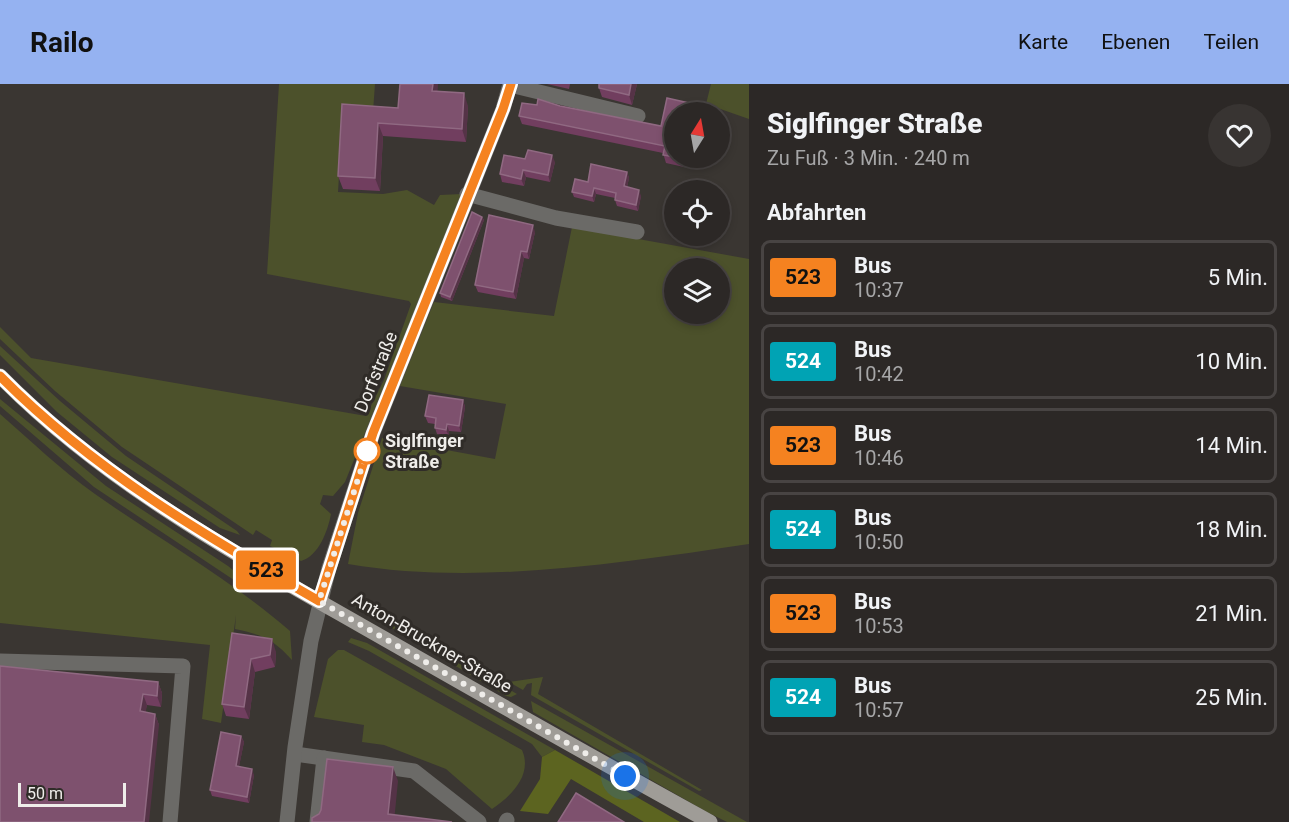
<!DOCTYPE html>
<html lang="de">
<head>
<meta charset="utf-8">
<style>
  body { margin:0; font-family:Roboto,sans-serif; background:#383432; color:#f1f3f6; height:100vh; display:flex; flex-direction:column; font-size:22px; white-space:nowrap }
  * { box-sizing:border-box; margin:0 }
  p { font-size:20px; color:#a6a6a7 }
  .icon { flex:none; width:33px; height:33px; fill:none; stroke:currentColor; stroke-width:2; stroke-linecap:round; stroke-linejoin:round }
  .map { position:relative; flex:1; overflow:hidden }
  .details { display:flex; flex-direction:column; background:#2c2826; width:540px }
  .details>* { flex:none }
  .badge { padding:0 12px; border-radius:4px; font-size:21px; line-height:39px }
  .needle { width:39px; rotate:11deg }
  .fabs { position:absolute; left:664px; top:18px; display:grid; gap:12px }
  .fabs a { display:grid; place-items:center; width:66px; height:66px; border-radius:50%; background:#2c2826; box-shadow:0 3px 9px #0003,0 0 0 2px #484443; font-size:30px }
  .scale { position:absolute; left:18px; bottom:15px; width:108px; box-sizing:border-box; padding-left:6px; border:3px solid #efedea; border-top:0; font-size:16px; line-height:21px; white-space:nowrap; color:#efedea; -webkit-text-stroke:4px #302c28; paint-order:stroke }
  .you { position:absolute; width:30px; height:30px; margin:-15px; border:4px solid #fff; border-radius:50%; background:#1a73e8; box-shadow:0 0 0 9px #1a73e833 }
  .map>.badge { position:absolute; translate:-50% -50%; box-shadow:0 0 0 3px #fff }
  h2 { padding:0 18px; font-size:22px; line-height:54px }
  .round { display:grid; place-items:center; flex:none; width:63px; height:63px; border-radius:32px; background:#383432 }
  .summary { display:flex; align-items:center; justify-content:space-between; height:102px; padding:0 18px }
  h1 { font-size:28px; font-weight:800; line-height:45px }
  ul { padding:0; list-style:none }
  li { display:flex; align-items:center; gap:18px; height:75px; margin:0 12px 9px; padding:0 6px; border:3px solid #484443; border-radius:9px }
  li div { flex:1 }
  li b { display:block; font-size:22px }
  li em { font-style:normal }
  li .badge { min-width:66px; font-weight:700; text-align:center }
  header { display:flex; align-items:center; gap:36px; box-sizing:border-box; height:84px; padding:0 30px; background:#95b2f1; color:#111 }
  header strong { font-size:28px }
  nav { display:flex; gap:33px; margin-inline-start:auto; font-size:21px }
  main { display:flex; flex:1; min-height:0 }
  .map>svg:first-child { display:block }
</style>
</head>
<body>
<header>
<strong>Railo</strong>
<nav><a>Karte</a><a>Ebenen</a><a>Teilen</a></nav>
</header>
<main>
<div class="map">
<svg width="749" height="738" viewBox="0 0 749 738">
  <rect width="100%" height="100%" fill="#3a3632"/>
  <g fill="#4c512b" fill-rule="evenodd">
    <path d="M279,0H375L373,28L343,27L338,108L383,110L407,106L434,121L440,111L462,110L345,398L333,412L323,411L320,420L331,430C328,446 319,472 301,477L270,462L272,456L256,446L253,451L122,363L55,307L0,255V243L31,274L366,332L384,296L411,220L409,217L267,190Z"/>
    <polygon points="711,0 749,0 749,35 706,20"/>
    <path d="M572,143L749,175V460C621,479 476,502 348,480L358,429L382,354L495,375L506,320L400,302L434,218L554,232ZM675,184H720V230H675Z"/>
    <polygon points="0,262 60,317 126,372 237,447 240,451 220,444 112,373 57,328 0,271"/>
    <polygon points="0,315 106,402 228,482 256,505 249,506 94,403 0,322"/>
    <path d="M0,330C31,357 61,386 95,410C160,456 229,494 290,547L292,576C273,555 263,551 235,545L236,531L221,639L202,635L210,561L0,539Z"/>
    <polygon points="364,519 517,610 511,613 506,612 355,522"/>
    <polygon points="351,554 367,559 555,666 542,673 532,660 369,567 348,558"/>
    <path d="M338,566H344L522,666C533,691 511,712 492,725L446,685L384,661L362,658L364,641L314,633L328,575Z"/>
    <polygon points="543,593 538,610 702,706 699,707 531,611 532,599 527,600 523,606 509,598"/>
    <polygon points="531,617 747,738 727,738 707,728 533,628"/>
  </g>
  <polygon fill="#5c6420" points="555,666 680,738 644,738 571,695 548,730 520,727 540,695 542,673"/>
  <g fill="none" stroke-linecap="round" stroke-linejoin="round">
    <g stroke="#6b6a67" stroke-width="15">
      <polyline points="510,1 638,32"/>
      <polyline points="467,110 556,134 637,148"/>
      <polyline points="0,577 183,582 170,738"/>
      <polyline points="295,670 414,687 479,738"/>
      <polyline points="287,738 295,663 311,557 329,484 373,349 503,25 510,0"/>
      <polyline points="317,738 324,674"/>
      <polyline points="506,738 507,736"/>
    </g>
    <path stroke="#9f9c97" stroke-width="15" d="M0,292C104,398 234,469 362,542C478,608 593,674 710,738"/>
  </g>
  <g fill="#713e5f">
    <polygon points="547,0 570,0 569,5"/>
    <polygon points="637,0 632,21 602,13 599,4"/>
    <polygon points="438,8 468,22 466,58 383,52 380,107 343,105 338,92 342,20 398,24"/>
    <polygon points="667,14 689,19 702,26 703,28 675,28 675,74 696,74 693,85 666,79 663,69 522,40 519,32 522,19 537,21 538,15 560,22 661,42"/>
    <polygon points="525,75 555,78 550,98 526,93 524,102 502,98 500,90"/>
    <polygon points="627,88 629,94 627,103 641,112 638,127 617,122 615,116 615,114 596,110 594,118 574,113 572,108 588,98"/>
    <polygon points="482,133 484,136 452,217 441,213 440,209"/>
    <polygon points="535,148 529,175 524,174 516,215 478,208 475,201"/>
    <polygon points="463,316 465,323 461,348 449,347 449,352 437,350 435,344 435,340 428,339 425,332"/>
    <polygon points="232,549 276,568 275,583 255,588 249,635 226,632 222,620"/>
    <polygon points="0,582 158,598 162,609 161,623 147,621 145,628 155,630 159,641"/>
    <polygon points="241,652 244,658 239,682 254,691 249,719 212,712 210,706"/>
  </g>
  <g fill="#553347">
    <polygon points="433,0 438,0 437,20 432,7"/>
    <polygon points="631,0 637,0 632,21 629,11"/>
    <polygon points="464,9 468,22 466,58 462,45"/>
    <polygon points="378,39 383,52 380,107 375,94"/>
    <polygon points="552,71 555,78 550,98 548,91"/>
    <polygon points="691,74 696,74 693,85 690,77"/>
    <polygon points="523,86 526,93 524,102 521,95"/>
    <polygon points="627,88 629,94 626,108 624,102"/>
    <polygon points="594,104 596,110 594,118 592,112"/>
    <polygon points="639,106 641,112 638,127 636,121"/>
    <polygon points="482,133 484,136 452,217 450,213"/>
    <polygon points="533,141 535,148 529,175 527,168"/>
    <polygon points="521,167 524,174 516,215 513,208"/>
    <polygon points="463,316 465,323 461,348 459,342"/>
    <polygon points="447,340 449,347 449,352 446,346"/>
    <polygon points="272,555 276,568 275,583 270,571"/>
    <polygon points="251,575 255,588 249,635 244,623"/>
    <polygon points="158,598 162,609 161,623 157,612"/>
    <polygon points="143,610 147,621 144,638 140,627"/>
    <polygon points="155,630 159,641 149,738 144,738"/>
    <polygon points="241,652 244,658 238,688 236,682"/>
    <polygon points="393,683 398,697 394,738 388,730"/>
    <polygon points="252,685 254,691 249,719 247,713"/>
  </g>
  <g fill="#7e516e" stroke="#906982" stroke-width="1.5">
    <polygon points="400,0 433,0 432,7 464,9 462,45 378,39 375,94 338,92 342,20 398,24"/>
    <polygon points="599,0 631,0 629,11 599,4"/>
    <polygon points="667,14 689,19 702,26 702,28 675,28 675,73 663,71 665,62 519,32 522,19 537,21 538,15 560,22 661,42"/>
    <polygon points="528,66 552,71 548,91 523,86 521,95 500,90 504,71 525,75"/>
    <polygon points="676,74 691,74 690,77"/>
    <polygon points="591,80 627,88 624,102 639,106 636,121 615,116 616,109 594,104 592,112 572,108 575,95 588,98"/>
    <polygon points="472,128 482,133 450,213 440,209"/>
    <polygon points="489,131 533,141 527,168 521,167 513,208 475,201"/>
    <polygon points="429,311 463,316 459,342 447,340 446,346 435,344 436,334 425,332"/>
    <polygon points="232,549 272,555 270,571 251,575 244,623 222,620"/>
    <polygon points="0,582 158,598 157,612 143,610 140,627 155,630 144,738 0,738"/>
    <polygon points="221,648 241,652 236,682 252,685 247,713 210,706"/>
    <polygon points="327,675 393,683 388,730 452,738 312,738 312,734 319,730 321,726"/>
    <polygon points="576,709 624,738 558,738"/>
  </g>
  <g fill="none" stroke-linecap="round" stroke-linejoin="round">
    <g stroke="#fff" stroke-width="14">
      <path id="line" d="M0,292C93,386 205,452 319,517L373,349L503,25L511,0"/>
    </g>
    <use href="#line" stroke="#f58220" stroke-width="9"/>
    <polyline stroke="#efedea" stroke-width="6" stroke-dasharray="0 10.8" points="367,367 319,517 625,692"/>
  </g>
  <circle fill="#fff" stroke="#f58220" stroke-width="3" cx="367" cy="367" r="12"/>
  <g text-anchor="middle" stroke-width="6" stroke-linejoin="round" paint-order="stroke">
    <g font-size="18" fill="#efedea" stroke="#302c28">
      <text transform="translate(376 288) rotate(-68)" y="6">Dorfstraße</text>
      <text transform="translate(432 559) rotate(30)" y="6">Anton-Bruckner-Straße</text>
    </g>
    <g font-size="18" font-weight="bold" fill="#efedea" stroke="#302c28" text-anchor="start">
      <text x="385" y="363">Siglfinger<tspan x="385" dy="21">Straße</tspan></text>
    </g>
  </g>
</svg>
<div class="fabs">
<a><svg class="needle" viewBox="-14 -14 28 28"><path d="M0-13l5 13h-10z" fill="#e53935"/><path d="M0 13l5-13h-10z" fill="#a6a6a7"/></svg></a>
<a><svg class="icon" aria-label="locate" viewBox="0 0 24 24"><circle cx="12" cy="12" r="6"/><path d="M12 2v4M12 18v4M2 12h4M18 12h4"/></svg></a>
<a><svg class="icon" aria-label="layers" viewBox="0 0 24 24"><path d="M12 4l9 5-9 5-9-5zM3 14l9 5 9-5"/></svg></a>
</div>
<div class="scale">50 m</div>
<div class="you" style="left:625px;top:692px"></div>
<b class="badge" style="left:266px;top:486px;background:#f58220;color:#111">523</b>
</div>
<section class="details">
<div class="summary"><div><h1>Siglfinger Straße</h1><p>Zu Fuß · 3 Min. · 240 m</p></div><a class="round"><svg class="icon" aria-label="heart" viewBox="0 0 24 24"><path d="M12 20l-8-8c-3-5 5-10 8-4 3-6 11-1 8 4z"/></svg></a></div>
<h2>Abfahrten</h2>
<ul>
<li><span class="badge" style="background:#f58220;color:#111">523</span><div><b>Bus</b><p>10:37</p></div><em>5 Min.</em></li>
<li><span class="badge" style="background:#00a3b4;color:#fff">524</span><div><b>Bus</b><p>10:42</p></div><em>10 Min.</em></li>
<li><span class="badge" style="background:#f58220;color:#111">523</span><div><b>Bus</b><p>10:46</p></div><em>14 Min.</em></li>
<li><span class="badge" style="background:#00a3b4;color:#fff">524</span><div><b>Bus</b><p>10:50</p></div><em>18 Min.</em></li>
<li><span class="badge" style="background:#f58220;color:#111">523</span><div><b>Bus</b><p>10:53</p></div><em>21 Min.</em></li>
<li><span class="badge" style="background:#00a3b4;color:#fff">524</span><div><b>Bus</b><p>10:57</p></div><em>25 Min.</em></li>
</ul>
</section>
</main>
</body>
</html>
